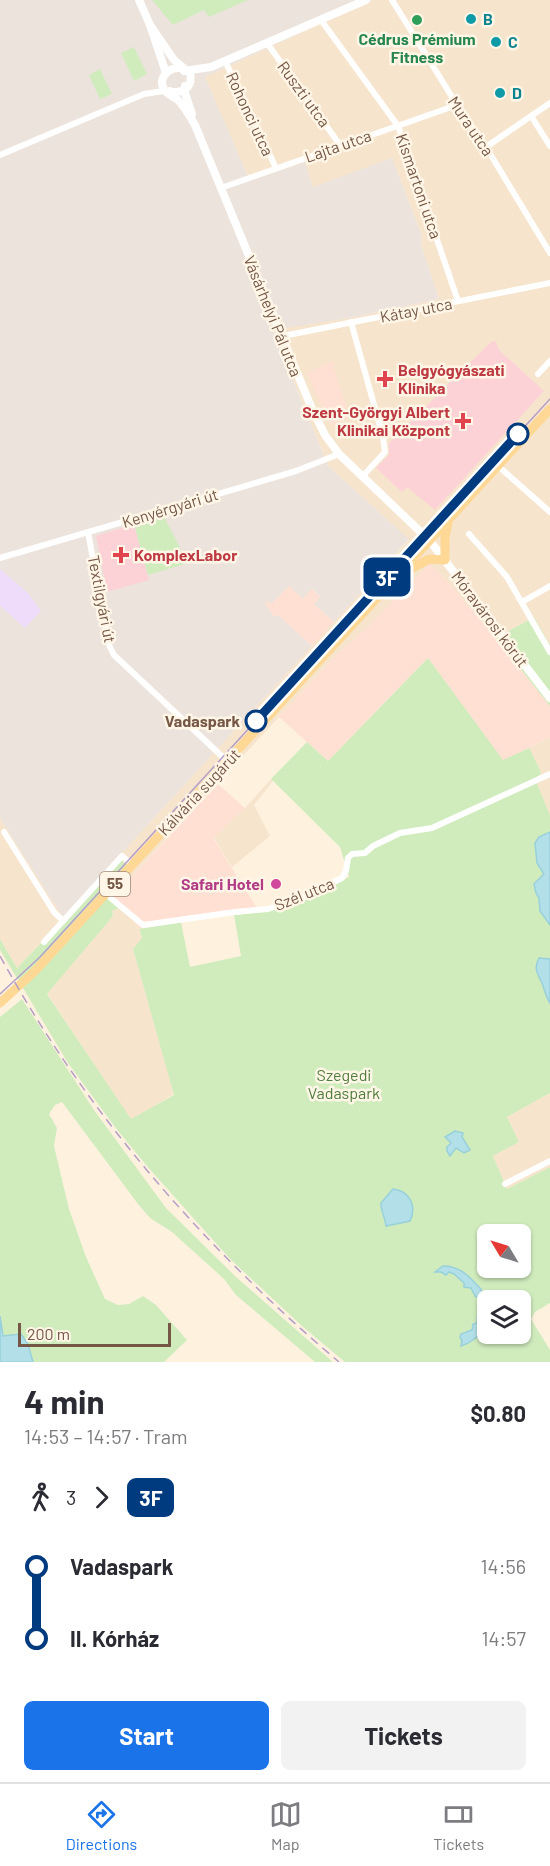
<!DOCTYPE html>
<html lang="en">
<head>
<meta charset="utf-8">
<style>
  body { margin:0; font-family:Barlow,sans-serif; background:#f2f2f3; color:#2b2b33; height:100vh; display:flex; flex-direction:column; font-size:22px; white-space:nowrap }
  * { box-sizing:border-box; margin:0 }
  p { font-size:20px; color:#7c7c81 }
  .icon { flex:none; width:33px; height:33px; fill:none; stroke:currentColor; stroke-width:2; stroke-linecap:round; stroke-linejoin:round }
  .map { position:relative; height:1362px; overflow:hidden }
  .sheet { display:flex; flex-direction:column; background:#fff; flex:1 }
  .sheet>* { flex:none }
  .badge { padding:0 12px; border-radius:9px; font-size:21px; line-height:39px }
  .needle { width:39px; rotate:308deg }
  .buttons { position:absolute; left:477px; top:1224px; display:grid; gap:12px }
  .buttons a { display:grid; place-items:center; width:54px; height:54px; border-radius:9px; background:#fff; box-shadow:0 2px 4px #0004; font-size:30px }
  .scale { position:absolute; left:18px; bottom:15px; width:153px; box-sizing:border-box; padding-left:6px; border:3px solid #765745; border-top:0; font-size:16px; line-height:21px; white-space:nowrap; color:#765745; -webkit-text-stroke:4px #fff6e7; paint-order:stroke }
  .map>.badge { position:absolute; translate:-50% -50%; box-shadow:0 0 0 3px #fff }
  .legs { display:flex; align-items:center; gap:9px; height:66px; padding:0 24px; font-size:20px }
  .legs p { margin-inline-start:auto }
  .overview { display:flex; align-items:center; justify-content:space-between; height:102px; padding:0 24px }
  h1 { font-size:33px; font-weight:700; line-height:45px }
  .action { display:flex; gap:12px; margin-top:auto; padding:12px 24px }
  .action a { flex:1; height:69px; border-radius:9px; background:#1a73e8; color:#fff; font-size:24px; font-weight:700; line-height:69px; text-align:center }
  .action a+a { background:#f2f2f3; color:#2b2b33 }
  ul { padding:0 24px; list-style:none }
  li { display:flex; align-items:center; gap:21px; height:72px; font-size:22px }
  li i { display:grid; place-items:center; width:9px; height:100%; margin:0 8px; background:currentColor }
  li i::after { content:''; width:15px; height:15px; margin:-8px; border:4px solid; border-radius:50%; background:#fff }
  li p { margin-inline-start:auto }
  li:first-child i { background:linear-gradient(#0000 50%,currentColor 0) }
  li:last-child i { background:linear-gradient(currentColor 50%,#0000 0) }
  .tabs { display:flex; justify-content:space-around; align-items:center; height:84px; border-top:2px solid #e1e1e2; background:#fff; font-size:16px; color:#7c7c81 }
  .tabs a { display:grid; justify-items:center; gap:3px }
  .tabs .selected { color:#1a73e8 }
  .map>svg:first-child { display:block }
</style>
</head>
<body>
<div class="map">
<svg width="550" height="1362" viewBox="0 0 550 1362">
  <rect width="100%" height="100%" fill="#fef2df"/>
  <g fill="#f6e4cd">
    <polygon points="373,0 550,0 550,645 533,617 496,638 439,572 429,565 370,625 337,654 110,900 101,893 126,865 121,860 17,968 0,939 0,818 63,917 409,540 328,466 273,329 349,318 439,299 421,244 422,236 392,158 313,188 305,162 250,182 205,77"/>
    <polygon points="550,737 550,815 536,781 541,772 529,748"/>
    <polygon points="271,779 273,781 254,805 270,836 232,867 213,837 245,808"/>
    <polygon points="119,908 136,922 142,938 133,949 174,1094 131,1120 47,993 113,916 112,911"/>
    <polygon points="550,1093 550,1167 507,1189 493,1156 519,1142 507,1117"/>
  </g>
  <g fill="#ffe0d2">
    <polygon points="332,361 349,417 332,426 326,417 307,373"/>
    <polygon points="429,564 439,572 496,638 550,706 550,737 503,761 428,658 328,761 279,717 337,654 370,625"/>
    <polygon points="289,585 312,589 320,597 314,604 334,622 312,646 278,616 275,618 264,603 268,600 270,603 275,600"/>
    <polygon points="218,784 245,808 213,838 257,908 139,929 136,922 110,900"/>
  </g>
  <polygon fill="#ece3dc" points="0,0 373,0 205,77 250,181 305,162 313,187 392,158 422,236 421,244 439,299 349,318 273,330 328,466 409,539 334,622 314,604 320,597 312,589 303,599 289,586 271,604 268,601 265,603 274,617 278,615 312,646 63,917 0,818"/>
  <polygon fill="#efdcfa" points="0,569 28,593 41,611 25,628 0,606"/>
  <g fill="#fcd2d7">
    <polygon points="496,341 499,350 544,391 435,510 407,487 402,492 376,468 389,455 389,443 491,342"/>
    <polygon points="134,524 149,580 107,592 96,536"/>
  </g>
  <g fill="#d0ecbd" fill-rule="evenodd">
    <polygon points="152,0 248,0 209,17 204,10 173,25"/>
    <polygon points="134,47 147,74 134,81 121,53"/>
    <polygon points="100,69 112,94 100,99 89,75"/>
    <polygon points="163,515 188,563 148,575 134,524"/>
    <polygon points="534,617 550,645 550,706 496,638"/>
    <path d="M428,658L503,760L529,748L541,772L536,781L550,815V1093L507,1117L519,1142L493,1156L507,1189L550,1167V1303L535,1312L531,1319L550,1350V1362H345L303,1327L230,1259L146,1165L115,1127L68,1063L0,950V939L17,968L121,860L127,865L101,893L119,908L112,911L113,916L47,994L131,1119L174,1095L133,949L142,938L139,929L181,922L190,967L241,956L234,915C284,910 306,899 349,877L340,847L271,779L307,742L328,761ZM488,1234H520V1268H488ZM488,1300H520V1334H488Z"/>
    <polygon points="22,999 94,1110 166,1208 235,1276 333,1362 315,1362 236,1295 224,1279 172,1232 150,1218 138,1204 62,1102 55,1105 49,1114 57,1128 54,1146 69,1209 86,1257 105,1299 118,1305 129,1304 143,1296 156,1305 187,1340 164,1362 33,1362 28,1344 3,1336 0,1316 0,1017"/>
  </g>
  <g fill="#b3e0e8" stroke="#98d0db" stroke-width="1.5">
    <polygon points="550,832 550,925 540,911 539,898 536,893 534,884 544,874 537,863 535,843 539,837"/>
    <path d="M539,958L550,959V1003C545,996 545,990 542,983C538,974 533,969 539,958Z"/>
    <polygon points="455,1131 463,1133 462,1137 470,1150 464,1153 456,1148 450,1156 447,1151 447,1147 451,1143 445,1137"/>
    <path d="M393,1189C410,1191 417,1206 410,1221L386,1226C385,1217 381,1212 381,1203Z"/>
    <path d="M443,1266C461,1266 469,1277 481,1289C484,1297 483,1311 479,1318L481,1321L487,1320V1327C480,1334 472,1343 461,1346L462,1341L460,1337L461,1334L472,1330L473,1324L477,1323L479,1298L475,1296L471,1288L464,1287V1283L454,1274L449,1272L446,1275L441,1272H435Z"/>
    <polygon points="0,1316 3,1336 21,1334 28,1344 33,1362 0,1362"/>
  </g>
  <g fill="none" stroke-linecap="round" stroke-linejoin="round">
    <g stroke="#fff" stroke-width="6">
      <polyline points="392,0 457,105 486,147 550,253"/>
      <polyline points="321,20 398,126 458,301"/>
      <polyline points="267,43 340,145"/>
      <polyline points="225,61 276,168"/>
      <polyline points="531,116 550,146"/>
      <polyline points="486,147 550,103"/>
      <polyline points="0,155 144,94 170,90"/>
      <polyline points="221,188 457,105"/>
      <polyline points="351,322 383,437 385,452 362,477"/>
      <polyline points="283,336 550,283"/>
      <polyline points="538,374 550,361"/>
      <polyline points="498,466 550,512"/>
      <polyline points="88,532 109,645 114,655 227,761"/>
      <polyline points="469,534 507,577 550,652"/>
      <polyline points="0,558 296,471 339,454"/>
      <polyline points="522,602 550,586"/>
      <polyline points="4,832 54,912 63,921"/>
      <polyline points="106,894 143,925 235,912 268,909 302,898 342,878 346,871 348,858 352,854 365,853 373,846 400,833 432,828 550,774"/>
      <polyline points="44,942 122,856 133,865"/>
      <polyline points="505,1184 550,1161"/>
    </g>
    <polyline stroke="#fff" stroke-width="8" points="184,71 211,67 366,0"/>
    <g stroke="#fff" stroke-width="8">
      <polyline points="139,0 150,25 166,73"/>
      <path d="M150,25L174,60L190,73C193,85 186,92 174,92"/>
      <path d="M179,68C167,68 156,80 166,92C169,95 174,97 178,100C185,107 190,117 195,125L312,409L325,435L339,454L430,541L550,698"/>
      <polyline points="185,86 185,93 192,114"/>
    </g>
    <g stroke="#ffd895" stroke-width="9">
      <polyline points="409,570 429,559 445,560 445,537 448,523"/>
      <polyline points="0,1003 35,971 550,409"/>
    </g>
    <polyline stroke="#b49ec7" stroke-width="1.5" points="0,994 40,957 550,399"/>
    <path stroke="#b49ec7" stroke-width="1.5" stroke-dasharray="9 6" stroke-linecap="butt" d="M0,956C86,1113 203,1247 339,1362"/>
  </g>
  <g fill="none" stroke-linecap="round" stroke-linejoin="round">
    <g stroke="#fff" stroke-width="14">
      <polyline id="line-1" points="256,721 518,434"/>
    </g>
    <use href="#line-1" stroke="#003b80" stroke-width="9"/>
  </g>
  <g fill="#0f9aa8" stroke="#fff6e7" stroke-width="2">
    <circle cx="471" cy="19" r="6"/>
    <circle cx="496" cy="42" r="6"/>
    <circle cx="500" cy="93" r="6"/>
  </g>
  <circle fill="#2e9e5b" stroke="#fff6e7" stroke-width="2" cx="417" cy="20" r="6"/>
  <g fill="#e0444e" stroke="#fff6e7" stroke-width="2">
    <path d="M382 370h6v6h6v6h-6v6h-6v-6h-6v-6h6z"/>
    <path d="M460 412h6v6h6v6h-6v6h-6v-6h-6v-6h6z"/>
    <path d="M118 546h6v6h6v6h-6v6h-6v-6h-6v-6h6z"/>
  </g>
  <g fill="#fff" stroke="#003b80" stroke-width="3">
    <circle cx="518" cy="434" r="10"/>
    <circle cx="256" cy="721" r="10"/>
  </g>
  <circle fill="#d1479c" stroke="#fff6e7" stroke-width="2" cx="276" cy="884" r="6"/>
  <g text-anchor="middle" stroke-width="5" stroke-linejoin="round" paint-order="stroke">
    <rect fill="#fff6e7" stroke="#9f8776" stroke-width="1.5" x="100" y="872" width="30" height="24" rx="4.5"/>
    <g font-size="15" font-weight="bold" fill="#765745">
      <text x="115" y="889">55</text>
    </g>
    <g font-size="16" font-weight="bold" fill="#0d838f" stroke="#fff6e7" text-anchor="start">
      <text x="483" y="25">B</text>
      <text x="508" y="48">C</text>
      <text x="512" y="99">D</text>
    </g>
    <g font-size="16" font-weight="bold" fill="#27864d" stroke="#fff6e7">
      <text x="417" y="45">Cédrus Prémium<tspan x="417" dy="18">Fitness</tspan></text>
    </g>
    <g font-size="16" fill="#765745" stroke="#fff6e7">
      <text transform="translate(304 94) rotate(54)" y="6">Ruszti utca</text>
      <text transform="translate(250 114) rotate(65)" y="6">Rohonci utca</text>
      <text transform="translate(471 126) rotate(56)" y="6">Mura utca</text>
      <text transform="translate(338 146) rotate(-19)" y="6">Lajta utca</text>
      <text transform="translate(419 186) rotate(71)" y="6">Kismartoni utca</text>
      <text transform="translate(416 310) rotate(-11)" y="6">Kátay utca</text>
      <text transform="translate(273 316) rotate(68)" y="6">Vásárhelyi Pál utca</text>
      <text transform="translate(170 508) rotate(-17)" y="6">Kenyérgyári út</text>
      <text transform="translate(102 599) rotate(79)" y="6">Textilgyári út</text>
      <text transform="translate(490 619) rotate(53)" y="6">Móravárosi körút</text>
      <text transform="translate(199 792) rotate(-47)" y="6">Kálvária sugárút</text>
      <text transform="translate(304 894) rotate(-22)" y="6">Szél utca</text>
    </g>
    <g font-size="16" font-weight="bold" fill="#be3a42" stroke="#fff6e7" text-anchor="start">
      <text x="398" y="376">Belgyógyászati<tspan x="398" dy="18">Klinika</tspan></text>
      <text x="450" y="418" text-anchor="end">Szent-Györgyi Albert<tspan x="450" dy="18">Klinikai Központ</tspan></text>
      <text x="134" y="561">KomplexLabor</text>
    </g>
    <g font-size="16" font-weight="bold" fill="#765745" stroke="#fff6e7" text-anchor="end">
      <text x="240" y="727">Vadaspark</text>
    </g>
    <g font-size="16" font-weight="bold" fill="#b23c85" stroke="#fff6e7" text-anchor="end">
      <text x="264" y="890">Safari Hotel</text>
    </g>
    <g font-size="16" fill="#4f7d3c" stroke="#fff6e7">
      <text x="344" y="1081">Szegedi<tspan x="344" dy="18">Vadaspark</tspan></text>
    </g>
  </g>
</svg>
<div class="buttons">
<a><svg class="needle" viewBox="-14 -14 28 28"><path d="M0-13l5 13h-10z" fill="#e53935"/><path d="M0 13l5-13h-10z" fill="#7c7c81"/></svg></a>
<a><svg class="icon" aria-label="layers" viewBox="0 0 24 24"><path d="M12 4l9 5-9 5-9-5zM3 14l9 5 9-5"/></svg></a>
</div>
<div class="scale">200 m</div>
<b class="badge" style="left:387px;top:577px;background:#003b80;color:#fff">3F</b>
</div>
<section class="sheet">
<div class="overview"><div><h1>4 min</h1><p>14:53 – 14:57 · Tram</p></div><b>$0.80</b></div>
<div class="legs"><svg class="icon" aria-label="walk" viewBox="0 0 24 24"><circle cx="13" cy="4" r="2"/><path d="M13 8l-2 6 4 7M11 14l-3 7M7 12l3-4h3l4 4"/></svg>3<svg class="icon" aria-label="forward" viewBox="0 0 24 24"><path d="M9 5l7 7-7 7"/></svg><b class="badge" style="background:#003b80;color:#fff">3F</b></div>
<ul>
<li><i style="color:#003b80"></i><b>Vadaspark</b><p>14:56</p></li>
<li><i style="color:#003b80"></i><b>II. Kórház</b><p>14:57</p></li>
</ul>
<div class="action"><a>Start</a><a>Tickets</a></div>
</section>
<nav class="tabs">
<a class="selected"><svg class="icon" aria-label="directions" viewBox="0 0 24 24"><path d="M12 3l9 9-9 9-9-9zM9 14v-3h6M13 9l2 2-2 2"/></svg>Directions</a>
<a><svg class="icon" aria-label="map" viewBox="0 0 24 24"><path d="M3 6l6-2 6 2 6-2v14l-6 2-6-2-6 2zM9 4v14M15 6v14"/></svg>Map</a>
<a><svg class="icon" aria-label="tickets" viewBox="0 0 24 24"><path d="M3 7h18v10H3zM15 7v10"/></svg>Tickets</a>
</nav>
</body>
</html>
